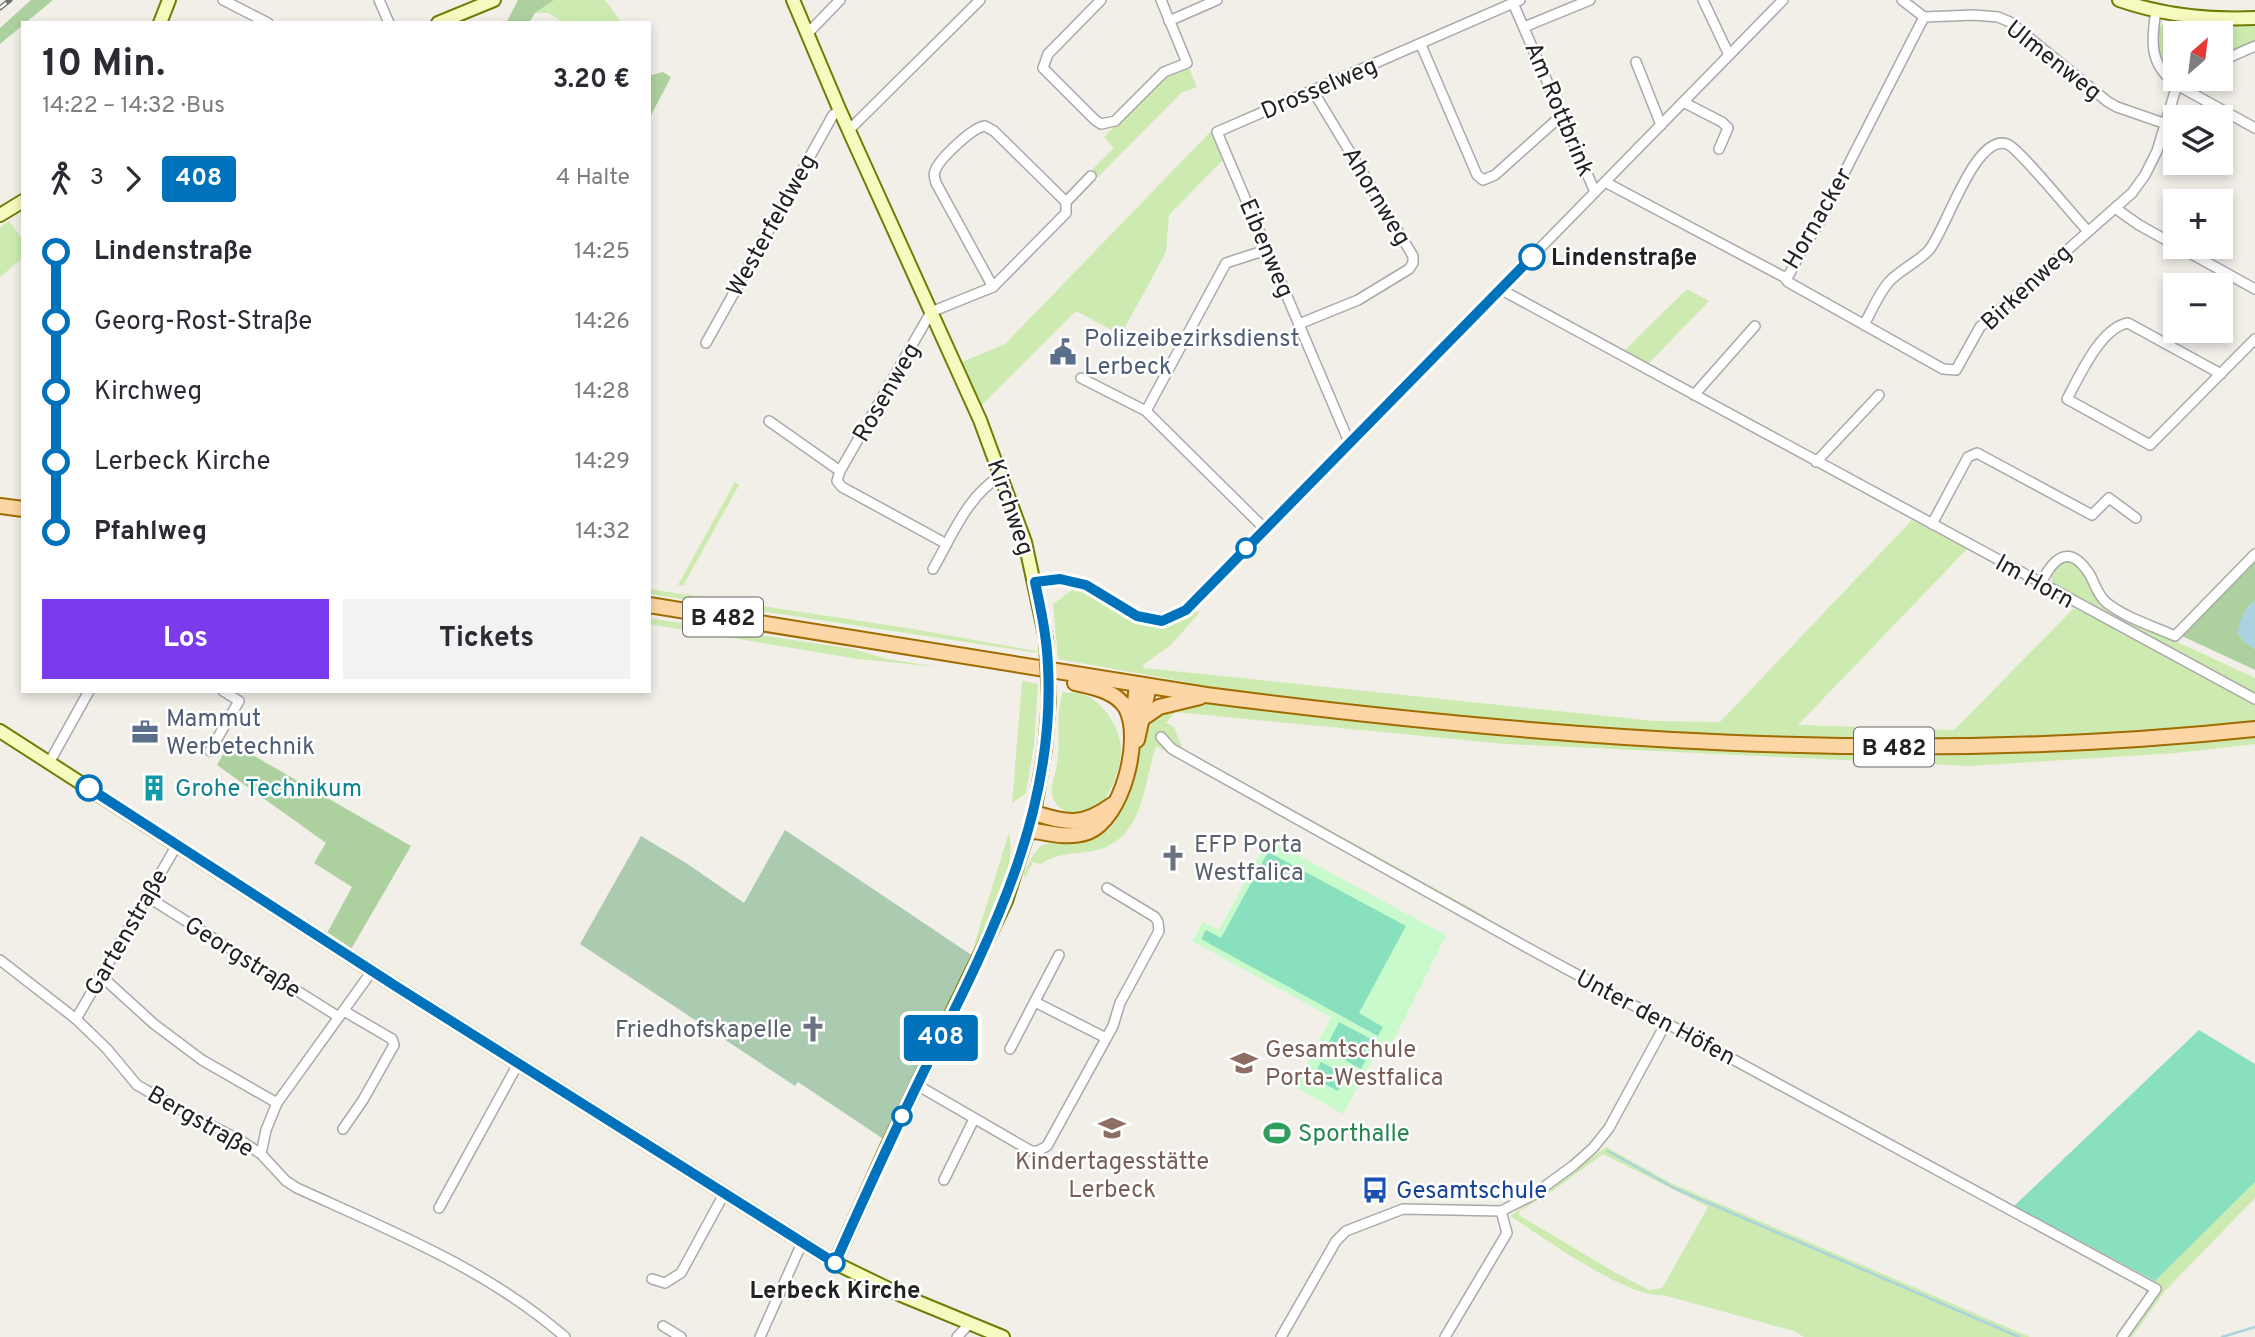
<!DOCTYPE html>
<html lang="de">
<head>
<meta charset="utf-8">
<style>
  body { margin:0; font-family:Overpass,sans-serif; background:#f2f2f3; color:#2b2b33; height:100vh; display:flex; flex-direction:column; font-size:26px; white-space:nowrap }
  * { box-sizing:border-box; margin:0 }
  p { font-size:23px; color:#7c7c81 }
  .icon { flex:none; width:38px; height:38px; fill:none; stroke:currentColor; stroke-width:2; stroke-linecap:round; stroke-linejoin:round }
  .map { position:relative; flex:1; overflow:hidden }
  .details { position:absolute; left:21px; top:21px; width:630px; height:672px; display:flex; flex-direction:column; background:#fff; border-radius:0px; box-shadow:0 4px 10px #0003 }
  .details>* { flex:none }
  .badge { padding:0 14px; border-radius:5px; font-size:24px; line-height:46px }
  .needle { width:46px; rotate:28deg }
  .buttons { position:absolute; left:2163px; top:21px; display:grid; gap:14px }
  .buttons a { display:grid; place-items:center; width:70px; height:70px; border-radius:0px; background:#fff; box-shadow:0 4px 10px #0003; font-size:35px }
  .map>.badge { position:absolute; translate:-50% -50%; box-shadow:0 0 0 4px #fff }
  .legs { display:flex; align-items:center; gap:10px; height:77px; padding:0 21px; font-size:23px }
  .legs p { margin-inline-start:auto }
  .headline { display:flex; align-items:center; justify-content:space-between; height:119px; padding:0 21px }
  h1 { font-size:38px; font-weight:700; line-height:52px }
  .cta { display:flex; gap:14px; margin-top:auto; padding:14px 21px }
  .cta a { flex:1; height:80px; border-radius:0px; background:#7c3aed; color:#fff; font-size:28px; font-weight:700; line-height:80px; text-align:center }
  .cta a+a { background:#f2f2f3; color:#2b2b33 }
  ul { padding:0 21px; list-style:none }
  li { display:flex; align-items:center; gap:24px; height:70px; font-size:26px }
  li i { display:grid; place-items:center; width:10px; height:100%; margin:0 9px; background:currentColor }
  li i::after { content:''; width:18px; height:18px; margin:-9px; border:5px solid; border-radius:50%; background:#fff }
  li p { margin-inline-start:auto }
  li:first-child i { background:linear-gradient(#0000 50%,currentColor 0) }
  li:last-child i { background:linear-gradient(currentColor 50%,#0000 0) }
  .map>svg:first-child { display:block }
</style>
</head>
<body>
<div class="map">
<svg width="2255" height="1337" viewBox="0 0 2255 1337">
  <rect width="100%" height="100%" fill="#f2efe9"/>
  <g fill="#cdebb0" fill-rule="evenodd">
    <polygon points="554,0 605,0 622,23 565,23 548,13 535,13"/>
    <path d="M2168,19L2255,22V41L2221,57V33H2175V74C2159,64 2156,46 2158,28Z"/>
    <polygon points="1189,68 1197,87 1181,93 1097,178 1091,171 1114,148 1104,137 1162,79"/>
    <polygon points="1215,127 1227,156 1169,215 1166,252 1121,335 1076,311 981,406 962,362 1005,344"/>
    <polygon points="9,221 23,240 23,258 0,277 0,227"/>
    <polygon points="1687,289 1709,301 1648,364 1624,351"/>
    <polygon points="735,482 739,485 683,586 678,585"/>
    <path d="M1912,520L1967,549L1798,725L1954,730L2074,608L2081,612L2088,607L2054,586L2050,572L2060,561L2074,563L2087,575L2091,586L2130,620L2255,678V744L2177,753L1969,766L1506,744L1175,712L1166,723L1174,727L1183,749L1485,916L1480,924L1156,746C1143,786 1144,841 1093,851C1074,854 1056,853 1041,864L1033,862L1025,878L1024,873C1028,866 1031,856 1037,850C1053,832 1094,851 1115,822C1136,792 1131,727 1164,713C1171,710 1178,709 1185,707L1186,682L1058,659L1053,604L1075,588L1088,583L1138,614L1163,616L1180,609L1200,612L1171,645L1143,665L1144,668L1654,721L1720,722Z"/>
    <polygon points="649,589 913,629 1036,651 1037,653 649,594"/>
    <polygon points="649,618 853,649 887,659 939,667 858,659 649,624"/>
    <polygon points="1022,681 1038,684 1034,745 1026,793 1012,803"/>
    <path d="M1063,692C1068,693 1075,692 1080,693C1102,699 1122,729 1121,752C1120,773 1110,790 1100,808L1073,816C1066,812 1056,807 1053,798C1049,788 1055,775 1057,765C1061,741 1055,715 1063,692Z"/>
    <path d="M1009,833C1018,866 988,925 973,956L975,942Z"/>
    <polygon points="1849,1119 2155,1281 2255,1182 2255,1198 2165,1291 2132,1337 2117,1337 2146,1298 2145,1290 1846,1124"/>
    <path d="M1606,1147L1673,1184L2030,1337H1804L1794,1331L1663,1295C1626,1298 1543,1237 1510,1216L1552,1188ZM1603,1154L1708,1207L1662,1288L1649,1290L1616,1273L1519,1215L1520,1211L1554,1190Z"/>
  </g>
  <g fill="#add19e">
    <polygon points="31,0 53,0 0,44 0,28"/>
    <polygon points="518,0 554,0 535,13 529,23 506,23"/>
    <polygon points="663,72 671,77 649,119 649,74 652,75"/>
    <polygon points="2255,559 2255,601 2243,613 2242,640 2255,649 2255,670 2182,636"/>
    <polygon points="230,742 411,846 350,951 326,935 352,887 314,863 326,843 217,765"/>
  </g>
  <polygon fill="#aacbaf" points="785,830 973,956 885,1140 798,1082 795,1086 580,944 641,836 686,863 744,903"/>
  <polygon fill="#c8facc" points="1268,839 1446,935 1390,1048 1381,1044 1343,1114 1295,1087 1331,1017 1192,941 1203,922 1219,930"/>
  <g fill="#88e0be">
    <polygon points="1268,852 1406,926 1359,1013 1383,1027 1378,1036 1201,939 1206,930 1221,938"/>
    <polygon points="1339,1022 1375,1041 1361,1069 1325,1049"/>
    <polygon points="2199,1030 2255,1064 2255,1182 2155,1281 2014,1206"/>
    <polygon points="1321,1062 1346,1075 1338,1091 1313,1078"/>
  </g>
  <polygon fill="#aad3df" points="2255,601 2255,649 2242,640 2237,632 2243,613"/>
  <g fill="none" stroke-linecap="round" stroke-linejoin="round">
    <g stroke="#aad3df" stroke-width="2.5">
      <polyline points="1608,1151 1674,1188 2019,1337"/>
      <polyline points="2222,1337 2255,1327"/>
    </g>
    <g stroke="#a9a9a9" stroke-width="12">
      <g id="street">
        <polyline points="223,0 268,23"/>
        <polyline points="379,0 389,23"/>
        <polyline points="1101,0 1048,54 1043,68 1095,120 1101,124 1115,121 1164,72 1187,63 1161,0"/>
        <polyline points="1703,0 1729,55"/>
        <polyline points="1902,0 1924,17 1974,15 1998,17 2010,22 2108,102 2117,107 2166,124"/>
        <polyline points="1513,3 1595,192"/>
        <polyline points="1169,21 1217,0"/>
        <polyline points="1524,27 1590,0"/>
        <polyline points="808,33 840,0"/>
        <polyline points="1421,45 1477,175 1483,180 1495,175 1562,115"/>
        <polyline points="2221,61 2255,46"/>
        <polyline points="1636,62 1661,125"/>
        <polyline points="2177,85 2255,128"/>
        <polyline points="1683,102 1722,122 1728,128 1719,149"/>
        <polyline points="849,130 980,0"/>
        <polyline points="1605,182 1784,277 1789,275 1806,242 1814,232 1924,17"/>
        <polyline points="2115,208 2139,225 2175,245"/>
        <polyline points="2179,247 2255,289"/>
        <path d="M1784,277L1788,282L1943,369L1956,370L1980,327L2132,193L2145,175L2157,151L2177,85C2149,65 2151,41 2156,11"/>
        <path d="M993,287L936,183C935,178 933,176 935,171C939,159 973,127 985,126L994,131L1066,202L1091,176"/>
        <polyline points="1500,289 2255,699"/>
        <polyline points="1299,324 1358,300 1409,269 1413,263 1413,256 1313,91"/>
        <path d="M1864,325C1871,312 1878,295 1888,283C1899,270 1917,263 1929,250C1946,230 1975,133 2007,144C2019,148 2074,217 2087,230"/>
        <polyline points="706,343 833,115 840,111"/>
        <path d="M2221,374L2128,323C2101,327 2079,377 2067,399L2150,445L2255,339"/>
        <polyline points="1081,378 1146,411 1265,529"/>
        <polyline points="1694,395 1755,326"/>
        <polyline points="1146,411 1226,263 1266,250"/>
        <polyline points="769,421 840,471"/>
        <polyline points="1349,442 1217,132 1520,0"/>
        <polyline points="1816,462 1879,395"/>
        <polyline points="1932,524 1968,457 1977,453 2092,515 2109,498 2136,518"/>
        <polyline points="941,541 842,487 837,481 840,471 931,312 993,287 1066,213 1066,202"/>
        <path d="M933,569C951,538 968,494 1001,476"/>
        <polyline points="1035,582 1060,579 1086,585 1137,616 1162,621 1186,610 1783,0"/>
        <path d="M2041,583C2054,557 2070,543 2090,575C2095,584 2098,596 2107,603C2126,618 2153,626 2175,636L2255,554"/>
        <polyline points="1161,737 1172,749 1528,948 2156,1289 2122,1337"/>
        <polyline points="210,751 239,701 223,691"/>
        <polyline points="49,763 89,691"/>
        <polyline points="146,896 339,1017"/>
        <path d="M0,960L76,1019L107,1049L137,1085L179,1109L240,1140L261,1154L286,1181L297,1188C391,1231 487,1269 565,1337"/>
        <polyline points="100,975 154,1024 202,1060 277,1103"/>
        <polyline points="1035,1002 1106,1038"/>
        <polyline points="76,1019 177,845"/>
        <polyline points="1010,1049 1059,955"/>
        <polyline points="917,1085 1031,1151 1038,1151 1047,1146 1113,1026 1120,1003 1159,931 1158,922 1155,917 1107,888"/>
        <polyline points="343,1129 363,1100 394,1045 392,1039 344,1011"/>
        <polyline points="261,1154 266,1130 277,1103 372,971"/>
        <polyline points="944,1180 974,1119"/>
        <polyline points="439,1208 519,1062"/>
        <polyline points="652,1279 665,1283 681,1273 724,1194"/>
        <polyline points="663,1326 681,1337"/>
        <polyline points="760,1337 802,1243"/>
        <polyline points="957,1337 970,1323"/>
        <polyline points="1281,1337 1336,1241 1346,1231 1403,1209 1501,1211 1533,1195 1574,1165 1593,1148 1609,1128 1666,1023"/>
        <polyline points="1445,1337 1507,1233 1501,1211"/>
      </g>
    </g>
    <g stroke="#707d05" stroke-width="16">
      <g id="secondary">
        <polyline points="793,0 840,111 980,420 1025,542 1046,639"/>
        <path d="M2119,0C2162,15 2210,20 2255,18"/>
        <polyline points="160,23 169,0"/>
        <polyline points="438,23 494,0"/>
        <polyline points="0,215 23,201"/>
        <polyline points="0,731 397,987 835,1263 901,1295 1003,1337"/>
        <polyline points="835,1263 886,1149 1006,901 1034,813 1045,749 1049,700"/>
      </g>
    </g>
    <g stroke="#a06b00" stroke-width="18">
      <g id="primary">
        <polyline points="0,506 23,509"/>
        <path d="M649,605L1206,695C1554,740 1906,766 2255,729"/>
        <polyline points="1143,718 1159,707 1200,697"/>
        <polyline points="1133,721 1137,684"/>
        <polyline points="1137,740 1149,686"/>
        <path d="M1034,813C1068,823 1082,827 1112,805"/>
        <path d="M1029,830C1048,833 1069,839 1088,832C1122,819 1143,739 1126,708C1116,691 1093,687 1075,683"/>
      </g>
    </g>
    <use href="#street" stroke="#fff" stroke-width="9"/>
    <use href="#secondary" stroke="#f7fabf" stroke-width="12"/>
    <use href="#primary" stroke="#fcd6a4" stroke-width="14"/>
    <g stroke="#707070" stroke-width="5">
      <polyline id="rail" points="0,8 10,0"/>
    </g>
    <use href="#rail" stroke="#fff" stroke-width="2.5" stroke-dasharray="8" stroke-linecap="butt"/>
    <g stroke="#707d05" stroke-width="16" stroke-linecap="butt">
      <polyline id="secondary-bridge" points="1046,639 1049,700"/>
    </g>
    <use href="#secondary-bridge" stroke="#f7fabf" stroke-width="12"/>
  </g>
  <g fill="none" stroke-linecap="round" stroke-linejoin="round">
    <g stroke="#fff" stroke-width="16">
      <path id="line-1" d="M89,788L397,987L835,1263C864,1198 893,1134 924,1071C989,941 1056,815 1048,666C1047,638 1041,610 1035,582L1060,579L1086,585L1137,616L1162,621L1186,610L1532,257"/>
    </g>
    <use href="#line-1" stroke="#0072bc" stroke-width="10"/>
  </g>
  <defs>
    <g id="civic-bare" transform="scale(2.1)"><path d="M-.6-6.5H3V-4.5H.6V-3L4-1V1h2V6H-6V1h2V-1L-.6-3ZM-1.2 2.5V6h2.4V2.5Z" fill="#5c6f8a" stroke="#fff" stroke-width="2.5" paint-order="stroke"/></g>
    <g id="office-bare" transform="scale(2.1)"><path d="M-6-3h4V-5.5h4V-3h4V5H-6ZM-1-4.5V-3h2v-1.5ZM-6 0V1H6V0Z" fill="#5c6f8a" stroke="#fff" stroke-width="2.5" paint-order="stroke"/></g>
    <g id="building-bare" transform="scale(2.1)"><path d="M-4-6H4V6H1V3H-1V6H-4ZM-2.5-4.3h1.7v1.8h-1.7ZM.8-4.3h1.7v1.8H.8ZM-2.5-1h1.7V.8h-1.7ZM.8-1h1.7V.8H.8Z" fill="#0f9aa8" stroke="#fff" stroke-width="2.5" paint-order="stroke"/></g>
    <g id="church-bare" transform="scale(2.1)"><path d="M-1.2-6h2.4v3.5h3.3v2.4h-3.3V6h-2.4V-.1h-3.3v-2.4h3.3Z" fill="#6b7280" stroke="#fff" stroke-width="2.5" paint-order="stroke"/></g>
    <g id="school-bare" transform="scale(2.1)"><path d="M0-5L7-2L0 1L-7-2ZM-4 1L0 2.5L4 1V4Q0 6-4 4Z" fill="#8d6e63" stroke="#fff" stroke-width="2.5" paint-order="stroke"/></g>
    <g id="stadium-bare" transform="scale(2.1)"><path d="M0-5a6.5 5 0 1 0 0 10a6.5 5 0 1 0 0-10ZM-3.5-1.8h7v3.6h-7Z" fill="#2e9e5b" stroke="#fff" stroke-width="2.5" paint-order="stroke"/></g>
    <g id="bus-bare" transform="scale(2.1)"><path d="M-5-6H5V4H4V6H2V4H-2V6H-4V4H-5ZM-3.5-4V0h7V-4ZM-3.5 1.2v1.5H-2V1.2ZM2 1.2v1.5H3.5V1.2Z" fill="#1a4fb4" stroke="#fff" stroke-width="2.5" paint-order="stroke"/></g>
  </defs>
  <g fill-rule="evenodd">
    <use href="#civic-bare" x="1063" y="352"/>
    <use href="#office-bare" x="145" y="732"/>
    <use href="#building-bare" x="154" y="788"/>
    <use href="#church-bare" x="1173" y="858"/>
    <use href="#church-bare" x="813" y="1029"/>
    <use href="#school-bare" x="1244" y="1063"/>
    <use href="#school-bare" x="1112" y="1128"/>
    <use href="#stadium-bare" x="1277" y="1133"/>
    <use href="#bus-bare" x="1375" y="1190"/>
  </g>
  <g fill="#fff" stroke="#0072bc" stroke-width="3.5">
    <circle cx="1532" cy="257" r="12"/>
    <circle cx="1246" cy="548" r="9"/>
    <circle cx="89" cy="788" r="12"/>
    <circle cx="902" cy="1116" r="9"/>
    <circle cx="835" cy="1263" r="9"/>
  </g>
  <g text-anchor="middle" stroke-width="5" stroke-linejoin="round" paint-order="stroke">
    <g fill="#fff" stroke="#646464" stroke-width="2">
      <rect x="683" y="597.5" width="80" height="39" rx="5"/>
      <rect x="1854" y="727.5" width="80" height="39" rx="5"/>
    </g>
    <g font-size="23" font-weight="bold" fill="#222">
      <text x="723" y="625">B 482</text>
      <text x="1894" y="755">B 482</text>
    </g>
    <g font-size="24" fill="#222" stroke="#fff">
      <text transform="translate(2054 60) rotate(38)" y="8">Ulmenweg</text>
      <text transform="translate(1319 88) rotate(-23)" y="8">Drosselweg</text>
      <text transform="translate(1560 109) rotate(67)" y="8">Am Rottbrink</text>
      <text transform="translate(1377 196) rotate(59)" y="8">Ahornweg</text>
      <text transform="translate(1817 218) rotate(-60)" y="8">Hornacker</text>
      <text transform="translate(771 225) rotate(-61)" y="8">Westerfeldweg</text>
      <text transform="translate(1267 248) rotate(67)" y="8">Eibenweg</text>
      <text transform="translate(2026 287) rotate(-43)" y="8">Birkenweg</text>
      <text transform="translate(886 392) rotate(-60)" y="8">Rosenweg</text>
      <text transform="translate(1011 507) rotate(71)" y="8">Kirchweg</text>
      <text transform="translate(2035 581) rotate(29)" y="8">Im Horn</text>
      <text transform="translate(126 932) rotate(-60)" y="8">Gartenstraße</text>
      <text transform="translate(243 957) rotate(32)" y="8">Georgstraße</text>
      <text transform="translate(1656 1017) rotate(28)" y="8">Unter den Höfen</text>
      <text transform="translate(201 1121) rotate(30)" y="8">Bergstraße</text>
    </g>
    <g font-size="24" font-weight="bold" fill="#222" stroke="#fff" text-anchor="start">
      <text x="1551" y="265">Lindenstraße</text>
      <text x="835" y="1298" text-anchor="middle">Lerbeck Kirche</text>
    </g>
    <g font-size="24" fill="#4e5e75" stroke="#fff" text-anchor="start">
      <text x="1084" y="346">Polizeibezirksdienst<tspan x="1084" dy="28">Lerbeck</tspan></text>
      <text x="166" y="726">Mammut<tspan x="166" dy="28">Werbetechnik</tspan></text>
    </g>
    <g font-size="24" fill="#0d838f" stroke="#fff" text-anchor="start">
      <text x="175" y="796">Grohe Technikum</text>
    </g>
    <g font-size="24" fill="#5b616d" stroke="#fff" text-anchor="start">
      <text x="1194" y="852">EFP Porta<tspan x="1194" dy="28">Westfalica</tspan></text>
      <text x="792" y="1037" text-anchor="end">Friedhofskapelle</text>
    </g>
    <g font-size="24" fill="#785e54" stroke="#fff" text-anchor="start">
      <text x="1265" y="1057">Gesamtschule<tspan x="1265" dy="28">Porta-Westfalica</tspan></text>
      <text x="1112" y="1169" text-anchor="middle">Kindertagesstätte<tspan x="1112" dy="28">Lerbeck</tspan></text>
    </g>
    <g font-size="24" fill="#27864d" stroke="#fff" text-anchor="start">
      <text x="1298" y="1141">Sporthalle</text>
    </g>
    <g font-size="24" fill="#164399" stroke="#fff" text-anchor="start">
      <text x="1396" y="1198">Gesamtschule</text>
    </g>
  </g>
</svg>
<div class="buttons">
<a><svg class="needle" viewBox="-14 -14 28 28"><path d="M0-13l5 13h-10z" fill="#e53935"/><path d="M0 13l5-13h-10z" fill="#7c7c81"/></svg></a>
<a><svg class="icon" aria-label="layers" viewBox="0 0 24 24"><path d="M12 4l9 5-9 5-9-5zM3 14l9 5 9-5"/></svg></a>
<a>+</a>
<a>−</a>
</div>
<b class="badge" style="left:941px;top:1038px;background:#0072bc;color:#fff">408</b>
<section class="details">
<div class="headline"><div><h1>10 Min.</h1><p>14:22 – 14:32 · Bus</p></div><b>3.20 €</b></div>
<div class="legs"><svg class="icon" aria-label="walk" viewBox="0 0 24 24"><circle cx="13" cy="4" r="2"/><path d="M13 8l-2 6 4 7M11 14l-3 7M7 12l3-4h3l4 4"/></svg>3<svg class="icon" aria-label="forward" viewBox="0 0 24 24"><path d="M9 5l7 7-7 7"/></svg><b class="badge" style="background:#0072bc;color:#fff">408</b><p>4 Halte</p></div>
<ul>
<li><i style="color:#0072bc"></i><b>Lindenstraße</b><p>14:25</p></li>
<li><i style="color:#0072bc"></i><span>Georg-Rost-Straße</span><p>14:26</p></li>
<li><i style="color:#0072bc"></i><span>Kirchweg</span><p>14:28</p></li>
<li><i style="color:#0072bc"></i><span>Lerbeck Kirche</span><p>14:29</p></li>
<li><i style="color:#0072bc"></i><b>Pfahlweg</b><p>14:32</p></li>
</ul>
<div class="cta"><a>Los</a><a>Tickets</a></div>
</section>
</div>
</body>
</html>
